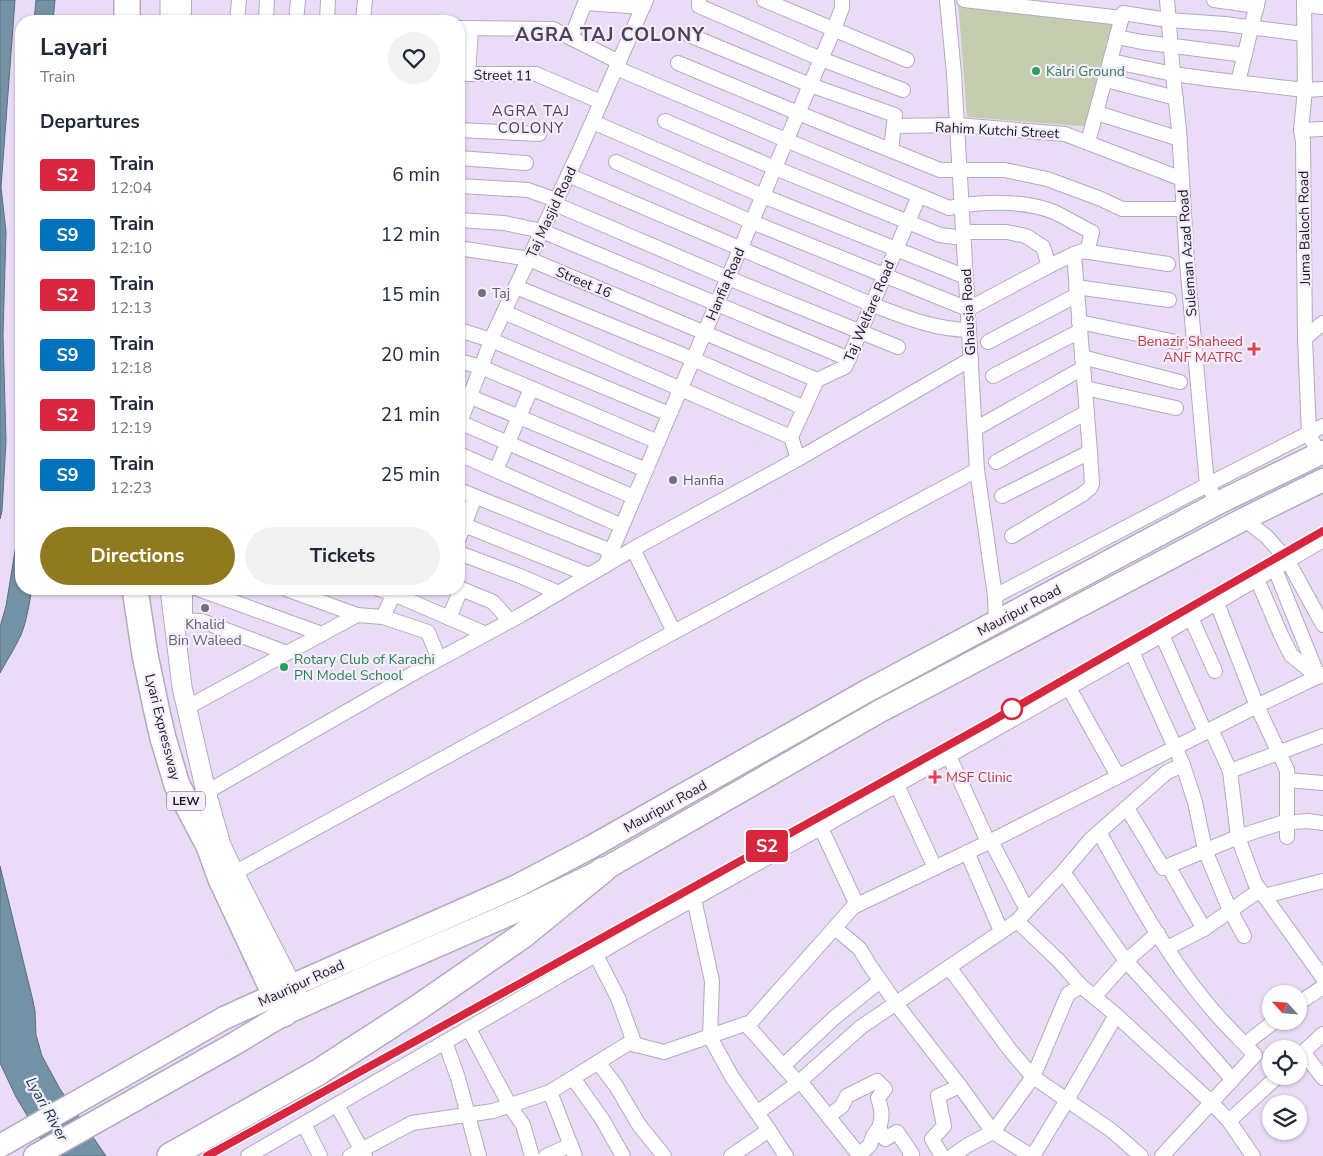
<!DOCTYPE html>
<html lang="en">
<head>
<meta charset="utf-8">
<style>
  body { margin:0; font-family:"Nunito Sans",sans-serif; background:#f2f2f3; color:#1f2937; height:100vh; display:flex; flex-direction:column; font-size:19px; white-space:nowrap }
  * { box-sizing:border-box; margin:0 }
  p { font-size:16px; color:#747a83 }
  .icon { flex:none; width:28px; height:28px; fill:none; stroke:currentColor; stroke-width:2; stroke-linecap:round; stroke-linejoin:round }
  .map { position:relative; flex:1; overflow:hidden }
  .details { position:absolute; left:15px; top:15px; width:450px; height:580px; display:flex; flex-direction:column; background:#fff; border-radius:20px; box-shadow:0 1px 4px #0004 }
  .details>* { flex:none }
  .badge { padding:0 10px; border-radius:4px; font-size:18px; line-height:32px }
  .needle { width:32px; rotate:296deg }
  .tools { position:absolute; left:1262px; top:985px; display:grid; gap:10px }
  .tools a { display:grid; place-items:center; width:45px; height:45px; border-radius:50%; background:#fff; box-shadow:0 1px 4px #0004; font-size:25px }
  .map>.badge { position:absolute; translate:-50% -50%; box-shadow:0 0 0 2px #fff }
  h2 { padding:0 25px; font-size:19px; line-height:45px }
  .round { display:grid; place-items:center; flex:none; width:52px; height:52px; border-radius:26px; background:#f2f2f3 }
  .summary { display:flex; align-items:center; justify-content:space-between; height:85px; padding:0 25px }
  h1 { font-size:24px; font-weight:700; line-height:38px }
  .button { display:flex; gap:10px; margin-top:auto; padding:10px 25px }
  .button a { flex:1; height:58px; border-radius:30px; background:#907a20; color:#fff; font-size:20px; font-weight:700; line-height:58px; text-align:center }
  .button a+a { background:#f2f2f3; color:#1f2937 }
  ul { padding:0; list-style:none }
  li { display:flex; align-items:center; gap:15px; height:60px; padding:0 25px }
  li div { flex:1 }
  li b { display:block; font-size:19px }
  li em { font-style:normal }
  li .badge { min-width:55px; font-weight:700; text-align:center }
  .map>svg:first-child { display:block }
</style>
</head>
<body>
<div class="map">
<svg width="1323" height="1156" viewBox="0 0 1323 1156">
  <rect width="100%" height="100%" fill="#eadcf7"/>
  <polygon fill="#c5cdb1" points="958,0 1123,17 1093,127 967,117"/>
  <g fill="#7492a6" stroke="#5a6d7e">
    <polygon points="0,0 15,0 1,187 6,232 3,335 6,441 2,511 0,519"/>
    <polygon points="36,0 55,0 53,21 34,21"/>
    <path d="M21,317V589H32C29,604 27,620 21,635C15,648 7,660 0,673V627L6,606L20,521Z"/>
    <polygon points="0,866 33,1001 35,1011 36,1035 42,1056 60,1089 106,1156 49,1156 37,1132 16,1097 0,1063"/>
  </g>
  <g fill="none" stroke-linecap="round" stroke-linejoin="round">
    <g stroke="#b5a8c1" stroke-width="16">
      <g id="minor">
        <polyline points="699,0 699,6 821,59 903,90"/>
        <polyline points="764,0 907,60"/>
        <polyline points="947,0 954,74 977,470 995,596 996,622"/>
        <polyline points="964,0 1122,18"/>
        <polyline points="1167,0 1173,74 1179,130 1187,263 1207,485 1218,503"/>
        <polyline points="1214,0 1257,6"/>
        <polyline points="1304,0 1305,90 1301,130 1303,141 1305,338 1309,434 1319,454"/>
        <polyline points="1304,5 1323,7"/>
        <polyline points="184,21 184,0"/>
        <polyline points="237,21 239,0"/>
        <polyline points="266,21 267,0"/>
        <polyline points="296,21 298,0"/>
        <polyline points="327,21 328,0"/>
        <polyline points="363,21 365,0"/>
        <polyline points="459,28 553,29 619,62"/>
        <polyline points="689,35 810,85 895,115 891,150"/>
        <polyline points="1117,37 1142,42 1245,55"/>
        <polyline points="571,38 585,3 643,7"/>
        <polyline points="1111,61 1173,74 1210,79 1305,90 1323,89"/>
        <polyline points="678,63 798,113 940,170 1005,170 1047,179 1101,199 1122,209 1184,209"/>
        <path d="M616,68L786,140L949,208C981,201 1024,200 1054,212C1067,218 1079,226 1092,232L1087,252"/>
        <polyline points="459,74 536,74 601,102"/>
        <polyline points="468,74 471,28"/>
        <polyline points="1106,80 1176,98"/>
        <polyline points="1238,82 1258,0"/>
        <polyline points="1097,113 1180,139"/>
        <polyline points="665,121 775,168 940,235 963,238"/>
        <polyline points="593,122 763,196 966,277"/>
        <polyline points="894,126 957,125 1065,134 1182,179"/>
        <polyline points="459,130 539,134"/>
        <polyline points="1301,130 1323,129"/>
        <polyline points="1088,142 1123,13 1168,20 1225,24 1304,34"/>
        <polyline points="459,158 526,163"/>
        <polyline points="616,162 752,222 968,309 1049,266 1074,254 1083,251 1168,264"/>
        <path d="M568,175L873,305C905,317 933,329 969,330"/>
        <polyline points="459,186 528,190 556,200"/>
        <polyline points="555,204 728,278 898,347"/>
        <polyline points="459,220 504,223 542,231 849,359"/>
        <polyline points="963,232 1007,232 1026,236 1043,247 1049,266"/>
        <polyline points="459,248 529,259 817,380"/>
        <polyline points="516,287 693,359 804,408"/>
        <polyline points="1076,287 1169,300"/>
        <polyline points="504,312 791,437 798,459"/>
        <polyline points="1079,322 1176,342"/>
        <polyline points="459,330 491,340 669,414"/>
        <polyline points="1305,338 1323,323"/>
        <polyline points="988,342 1077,295"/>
        <polyline points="1082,357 1180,382"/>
        <polyline points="459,361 481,367 658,442"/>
        <polyline points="993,376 1080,331"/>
        <polyline points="1085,388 1176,408"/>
        <polyline points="459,392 646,470"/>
        <polyline points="459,422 634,497"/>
        <polyline points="459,425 494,333 579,152 646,0"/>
        <polyline points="975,429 1083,368"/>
        <polyline points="791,437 817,380 845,367 919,196"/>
        <polyline points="459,454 622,526"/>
        <polyline points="996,462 1087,412"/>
        <polyline points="496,470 531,389"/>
        <polyline points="459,490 611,551"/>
        <polyline points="1002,496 1090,452"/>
        <polyline points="1244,519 1267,537 1288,561 1323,625"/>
        <polyline points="459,523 589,575"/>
        <polyline points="1012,536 1083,494 1090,488 1092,484 1090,452 1074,254"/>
        <polyline points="459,538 475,497"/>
        <polyline points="633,549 674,632"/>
        <polyline points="459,553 520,576 559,593"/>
        <polyline points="605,566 834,29 842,8 842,0"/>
        <polyline points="1275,569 1318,676"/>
        <polyline points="1257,579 1281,635 1291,655 1318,677"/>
        <polyline points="459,588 493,602 510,621"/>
        <polyline points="185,589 185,620"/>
        <polyline points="198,589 322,634"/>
        <polyline points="286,589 357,615"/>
        <polyline points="379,589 394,594 486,634"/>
        <polyline points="995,596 1207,485 1323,426"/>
        <polyline points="1217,603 1257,706 1287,770 1287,837"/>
        <polyline points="383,617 396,589"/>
        <polyline points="449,618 461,589"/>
        <polyline points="1191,618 1215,671"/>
        <polyline points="173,620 202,621 287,653"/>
        <polyline points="1162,635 1205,732"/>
        <polyline points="1132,652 1183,765 1195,802 1205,850 1228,906 1244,936"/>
        <polyline points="1069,688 1118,776"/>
        <polyline points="186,708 357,615 383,617 428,632 439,659"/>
        <polyline points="1211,729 1230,771 1238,837 1255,883 1323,978"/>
        <polyline points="949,756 988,842"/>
        <polyline points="1230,771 1323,736"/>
        <polyline points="1287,780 1323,783"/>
        <polyline points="897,785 935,868"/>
        <polyline points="198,797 419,670 521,615 633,549 798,459 971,359"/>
        <polyline points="1127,808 1163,868 1238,837 1281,823 1308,821 1323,823"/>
        <polyline points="821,828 857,905"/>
        <path d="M1099,832C1131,889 1163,950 1205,1001C1220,1020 1238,1037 1255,1055L1162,1156"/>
        <polyline points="991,841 1027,910"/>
        <polyline points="967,852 1001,931"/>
        <polyline points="1168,866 1204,929"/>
        <polyline points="1063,872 1126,961 1189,1030 1232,1079"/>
        <polyline points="234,873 674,632 977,470"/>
        <polyline points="1264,896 1323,881"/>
        <polyline points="694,899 712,981 710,1037 732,1077 769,1130 786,1156"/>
        <polyline points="1017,921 1059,961 1081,986 1116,1015 1211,1102 1229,1121 1253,1156"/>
        <polyline points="835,928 860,949 868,963 900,1009 960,1086 993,1132 1031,1156"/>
        <polyline points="1167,948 1204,929 1260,890"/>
        <polyline points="596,955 618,998 635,1045"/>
        <polyline points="949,967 1010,1050 1033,1077 1111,1130 1141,1156"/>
        <polyline points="1094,997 1126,961 1158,933"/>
        <polyline points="1299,1003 1323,987"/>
        <polyline points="746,1024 798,1083"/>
        <polyline points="469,1029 510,1106 523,1125 532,1156"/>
        <polyline points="445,1042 458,1078 479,1156"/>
        <polyline points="1245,1044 1275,1021"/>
        <polyline points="1303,1052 1323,1078"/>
        <polyline points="1299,1056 1323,1034"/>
        <polyline points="598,1062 616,1086 639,1125 664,1156"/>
        <polyline points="783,1066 834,1018 880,981"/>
        <polyline points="573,1078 602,1119 623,1156"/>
        <polyline points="800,1081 860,1156"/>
        <polyline points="550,1092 575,1156"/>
        <polyline points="337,1105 365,1156"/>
        <polyline points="757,1113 798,1083 861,1027 1017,921 1063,872 1090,840 1167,772 1183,765"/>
        <path d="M829,1116L842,1106L847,1096L877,1081L885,1089L878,1098C882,1111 883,1116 879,1128"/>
        <polyline points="1229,1121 1278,1076"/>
        <polyline points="304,1124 320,1156"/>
        <polyline points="859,1155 870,1145 873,1136 879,1128 885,1139 897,1132 912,1154 910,1156"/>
        <polyline points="248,1156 649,924 897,785 1162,635 1323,540"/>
        <polyline points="350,1156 412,1123 493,1111 550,1092 629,1043 664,1052 751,1022 853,907 991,841 1257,706 1323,674"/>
        <polyline points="546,1156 571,1145"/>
        <polyline points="731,1156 769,1130"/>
        <polyline points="942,1156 932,1139 944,1126 938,1096 960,1086"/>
        <polyline points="952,1156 968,1145 993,1132 1033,1077 1068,994 1081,986"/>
        <polyline points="1033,1156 1067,1100 1116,1015"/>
      </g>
    </g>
    <g stroke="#b5a8c1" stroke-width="21">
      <g id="secondary">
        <polyline points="170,21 170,0"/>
        <polyline points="170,589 182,687 206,792 221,845 234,873 298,998"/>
      </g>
    </g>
    <g stroke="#b5a8c1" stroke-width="25">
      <g id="trunk">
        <polyline points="0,1146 224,1018 275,995 291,986 515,887 591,847 867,691 1218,503 1323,452"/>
        <polyline points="35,1156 234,1044 284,1014 379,971 526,907 603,870 880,711 1244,519 1323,480"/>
      </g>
    </g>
    <g stroke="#b5a8c1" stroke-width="28">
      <g id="motorway">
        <polyline points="127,0 127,21"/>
        <polyline points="135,589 145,655 157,712 163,738 177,785 209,846 221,879 284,1014"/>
        <polyline points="170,1156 317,1073 416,1009 522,936 603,870"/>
      </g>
    </g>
    <use href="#minor" stroke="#fff" stroke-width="14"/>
    <use href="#secondary" stroke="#fff" stroke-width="19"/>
    <use href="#trunk" stroke="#fff" stroke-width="22"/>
    <use href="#motorway" stroke="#fff" stroke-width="25"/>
    <g stroke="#3e3743" stroke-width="5.5">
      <polyline id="rail" points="207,1156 528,979 1007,712 1323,531"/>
    </g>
    <use href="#rail" stroke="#f5ecfc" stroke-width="4" stroke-dasharray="11" stroke-linecap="butt"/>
  </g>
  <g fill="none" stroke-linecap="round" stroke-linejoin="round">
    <g stroke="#fff" stroke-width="11">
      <polyline id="line" points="207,1156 528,979 990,722 1323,531"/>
    </g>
    <use href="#line" stroke="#d7263d" stroke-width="8"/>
  </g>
  <g fill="#2e9e5b" stroke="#f5ecfc" stroke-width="2">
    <circle cx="1036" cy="71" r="5"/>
    <circle cx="284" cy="667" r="5"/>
  </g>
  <g fill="#6b7280" stroke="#f5ecfc" stroke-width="2">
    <circle cx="482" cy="293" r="5"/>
    <circle cx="673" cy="480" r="5"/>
    <circle cx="205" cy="608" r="5"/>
  </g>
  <g fill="#e0444e" stroke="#f5ecfc" stroke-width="2">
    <path d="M1251.5 341.5h5v5h5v5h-5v5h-5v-5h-5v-5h5z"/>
    <path d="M932.5 769.5h5v5h5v5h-5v5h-5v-5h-5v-5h5z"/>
  </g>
  <circle fill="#fff" stroke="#d7263d" stroke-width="2.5" cx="1012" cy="709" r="10"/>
  <g text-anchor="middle" stroke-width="4.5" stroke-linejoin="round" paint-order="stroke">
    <rect fill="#f5ecfc" stroke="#5e5763" stroke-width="1" x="167" y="791.5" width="38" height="19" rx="4"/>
    <g font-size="12" font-weight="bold" fill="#1d1721">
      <text x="186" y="805">LEW</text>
    </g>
    <g font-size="14" fill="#27864d" stroke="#f5ecfc" text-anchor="start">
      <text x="1046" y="76">Kalri Ground</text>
      <text x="294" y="664">Rotary Club of Karachi<tspan x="294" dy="16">PN Model School</tspan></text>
    </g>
    <g font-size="14" fill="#1d1721" stroke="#f5ecfc">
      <text transform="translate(503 75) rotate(1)" y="5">Street 11</text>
      <text transform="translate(997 130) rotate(3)" y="5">Rahim Kutchi Street</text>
      <text transform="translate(551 212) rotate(-65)" y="5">Taj Masjid Road</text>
      <text transform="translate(1304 228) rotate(-91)" y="5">Juma Baloch Road</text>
      <text transform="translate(1187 253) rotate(-94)" y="5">Suleman Azad Road</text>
      <text transform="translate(584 282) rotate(23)" y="5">Street 16</text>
      <text transform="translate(725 284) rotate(-67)" y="5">Hanfia Road</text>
      <text transform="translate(869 311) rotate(-67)" y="5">Taj Welfare Road</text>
      <text transform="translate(968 312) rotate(-93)" y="5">Ghausia Road</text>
      <text transform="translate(1019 610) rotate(-28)" y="5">Mauripur Road</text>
      <text transform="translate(163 727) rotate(76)" y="5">Lyari Expressway</text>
      <text transform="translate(665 806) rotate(-29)" y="5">Mauripur Road</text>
      <text transform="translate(301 983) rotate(-25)" y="5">Mauripur Road</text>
    </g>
    <g font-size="14" fill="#5b616d" stroke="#f5ecfc" text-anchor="start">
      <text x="492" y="298">Taj</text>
      <text x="683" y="485">Hanfia</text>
      <text x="205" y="629" text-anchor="middle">Khalid<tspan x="205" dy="16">Bin Waleed</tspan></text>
    </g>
    <g font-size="14" fill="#be3a42" stroke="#f5ecfc" text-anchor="end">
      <text x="1243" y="346">Benazir Shaheed<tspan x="1243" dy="16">ANF MATRC</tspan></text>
      <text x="946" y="782" text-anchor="start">MSF Clinic</text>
    </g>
    <g font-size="15" letter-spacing="1" fill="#4c4156" stroke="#f5ecfc">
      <text x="531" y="116">AGRA TAJ<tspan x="531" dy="17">COLONY</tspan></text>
    </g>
    <g font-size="15" font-style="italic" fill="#0c354c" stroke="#f5ecfc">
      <text transform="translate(47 1109) rotate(61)" y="5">Lyari River</text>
    </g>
    <g font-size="19" font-weight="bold" letter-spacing="1" fill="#4c4156" stroke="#f5ecfc">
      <text x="610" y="41">AGRA TAJ COLONY</text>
    </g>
  </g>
</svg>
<div class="tools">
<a><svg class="needle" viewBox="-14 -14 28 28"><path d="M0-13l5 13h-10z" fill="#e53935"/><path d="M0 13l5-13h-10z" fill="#747a83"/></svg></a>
<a><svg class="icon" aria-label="locate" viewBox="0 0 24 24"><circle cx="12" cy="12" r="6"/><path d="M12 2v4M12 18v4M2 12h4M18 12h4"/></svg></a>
<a><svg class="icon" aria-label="layers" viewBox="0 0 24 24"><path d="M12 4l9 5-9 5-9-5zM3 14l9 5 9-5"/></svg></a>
</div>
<b class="badge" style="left:767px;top:846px;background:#d7263d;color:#fff">S2</b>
<section class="details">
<div class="summary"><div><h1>Layari</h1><p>Train</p></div><a class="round"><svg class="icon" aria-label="heart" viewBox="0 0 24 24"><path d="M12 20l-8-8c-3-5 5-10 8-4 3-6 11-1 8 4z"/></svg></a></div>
<h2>Departures</h2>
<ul>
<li><span class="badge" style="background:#d7263d;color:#fff">S2</span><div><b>Train</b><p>12:04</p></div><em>6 min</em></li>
<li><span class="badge" style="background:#0072bc;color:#fff">S9</span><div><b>Train</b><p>12:10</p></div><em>12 min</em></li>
<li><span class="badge" style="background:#d7263d;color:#fff">S2</span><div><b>Train</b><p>12:13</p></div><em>15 min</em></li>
<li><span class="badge" style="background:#0072bc;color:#fff">S9</span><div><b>Train</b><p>12:18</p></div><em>20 min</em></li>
<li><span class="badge" style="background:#d7263d;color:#fff">S2</span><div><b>Train</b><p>12:19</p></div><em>21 min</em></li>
<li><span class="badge" style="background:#0072bc;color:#fff">S9</span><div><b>Train</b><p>12:23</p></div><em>25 min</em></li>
</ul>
<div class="button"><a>Directions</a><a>Tickets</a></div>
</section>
</div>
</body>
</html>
